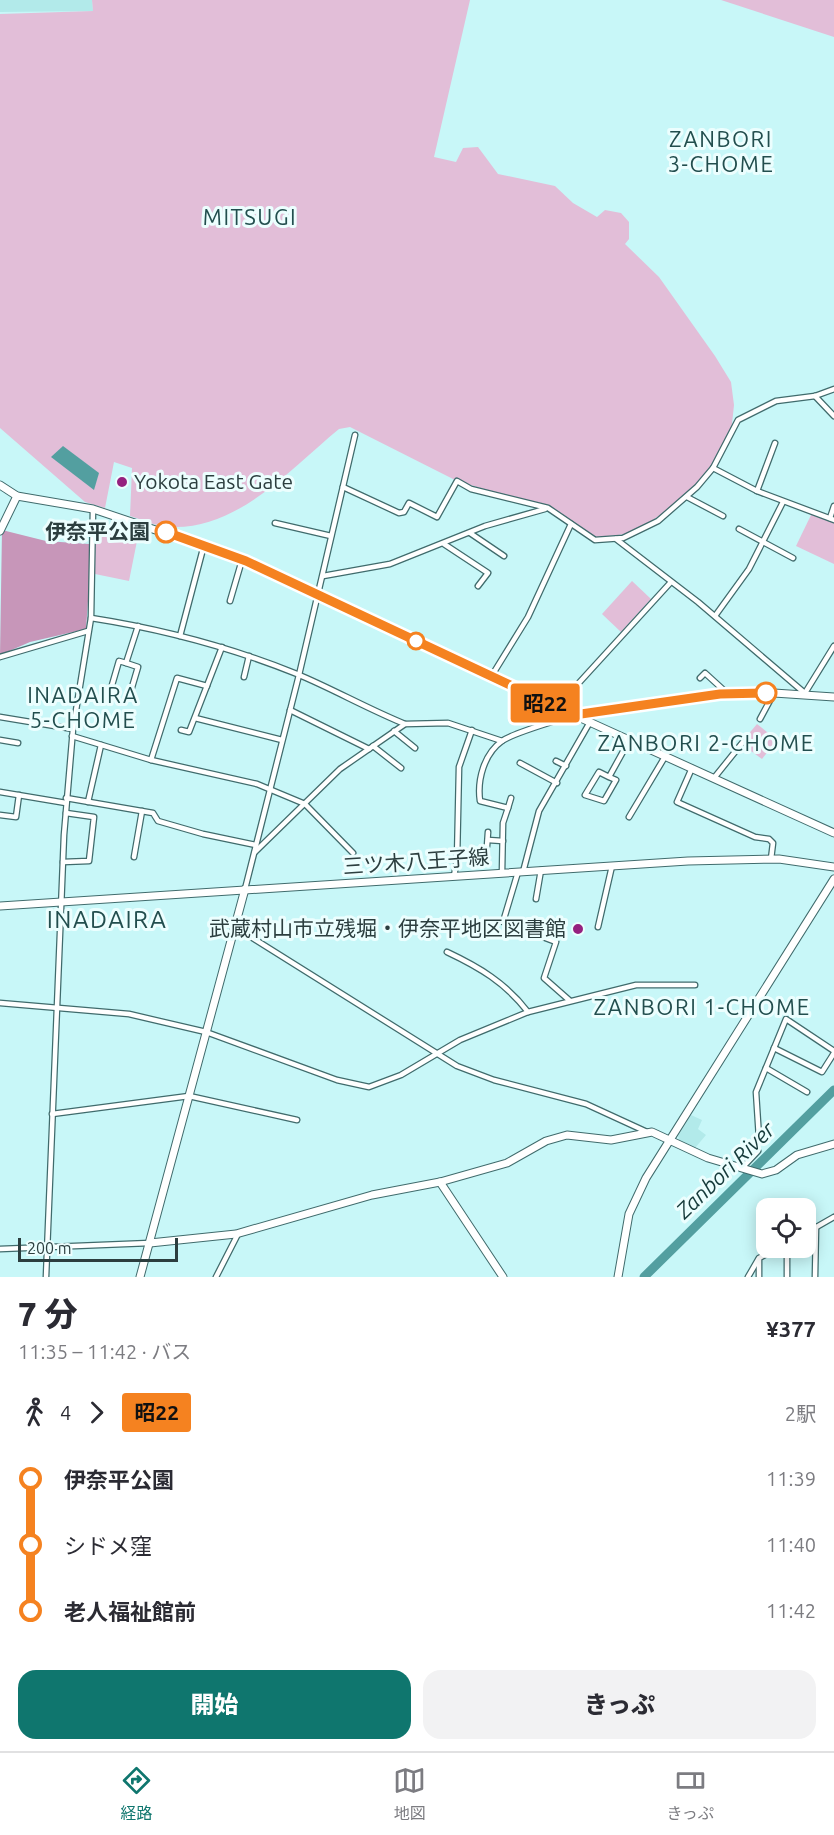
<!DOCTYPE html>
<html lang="ja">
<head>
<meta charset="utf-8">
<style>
  body { margin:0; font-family:Ubuntu,"Noto Sans JP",sans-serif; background:#f2f2f3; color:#2b2b33; height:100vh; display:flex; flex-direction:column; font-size:22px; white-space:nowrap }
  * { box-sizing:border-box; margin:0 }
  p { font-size:20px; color:#7c7c81 }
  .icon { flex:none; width:33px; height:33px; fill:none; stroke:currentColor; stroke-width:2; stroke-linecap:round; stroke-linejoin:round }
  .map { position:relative; height:1277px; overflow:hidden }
  .details { display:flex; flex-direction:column; background:#fff; flex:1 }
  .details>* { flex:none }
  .badge { padding:0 12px; border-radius:4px; font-size:21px; line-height:39px }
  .buttons { position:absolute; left:756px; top:1198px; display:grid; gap:12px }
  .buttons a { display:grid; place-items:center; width:60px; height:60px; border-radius:12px; background:#fff; box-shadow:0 3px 15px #0003; font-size:30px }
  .scale { position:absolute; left:18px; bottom:15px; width:160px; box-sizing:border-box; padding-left:6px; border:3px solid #2c3e3f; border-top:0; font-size:16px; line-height:21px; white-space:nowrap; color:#2c3e3f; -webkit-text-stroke:4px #ecfefe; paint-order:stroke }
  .map>.badge { position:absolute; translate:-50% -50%; box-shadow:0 0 0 3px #fff }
  .legs { display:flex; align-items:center; gap:9px; height:66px; padding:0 18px; font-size:20px }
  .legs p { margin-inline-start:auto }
  .summary { display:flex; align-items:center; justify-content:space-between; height:102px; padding:0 18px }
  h1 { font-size:33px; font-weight:800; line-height:45px }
  .primary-button { display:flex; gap:12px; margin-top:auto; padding:12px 18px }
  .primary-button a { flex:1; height:69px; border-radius:18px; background:#0f766e; color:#fff; font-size:24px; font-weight:800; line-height:69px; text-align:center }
  .primary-button a+a { background:#f2f2f3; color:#2b2b33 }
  ul { padding:0 18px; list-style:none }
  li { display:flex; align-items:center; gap:21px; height:66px; font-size:22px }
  li i { display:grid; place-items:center; width:9px; height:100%; margin:0 8px; background:currentColor }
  li i::after { content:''; width:15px; height:15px; margin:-8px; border:4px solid; border-radius:50%; background:#fff }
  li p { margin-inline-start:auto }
  li:first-child i { background:linear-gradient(#0000 50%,currentColor 0) }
  li:last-child i { background:linear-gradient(currentColor 50%,#0000 0) }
  .menu { display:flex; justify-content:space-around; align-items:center; height:84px; border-top:2px solid #e1e1e2; background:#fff; font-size:16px; color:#7c7c81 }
  .menu a { display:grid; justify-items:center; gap:3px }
  .menu .active { color:#0f766e }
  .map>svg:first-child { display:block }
</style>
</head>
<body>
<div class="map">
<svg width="834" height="1277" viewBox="0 0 834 1277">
  <rect width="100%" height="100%" fill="#c8f7f8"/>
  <g fill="#b2eaea">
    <polygon points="0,0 92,0 93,11 0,12"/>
    <polygon points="691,1115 702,1120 698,1129 706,1135 695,1148 679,1140 678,1136"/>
  </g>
  <g fill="#e2bed8">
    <path d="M92,0H470L434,157L456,162L463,148L478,147L498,174L555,186L573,203L597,217L605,210L621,213L629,222V239L625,244L659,277L715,356L731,382L734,405L731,433L716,463L692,493L634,533L592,538L548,508L457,481L350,427L339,429C289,470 233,536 161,526C151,524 140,519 130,516L132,468L114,462L105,508L85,502L0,428V14L93,11Z"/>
    <polygon points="721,0 834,0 834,37"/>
    <polygon points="812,513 834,522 834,564 796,546"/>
    <polygon points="94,528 137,541 129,581 95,574"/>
    <polygon points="632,581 651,599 621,632 602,614"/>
    <polygon points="757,724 777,740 762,759 744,746 749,740 746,737"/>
  </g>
  <polygon fill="#c796b9" points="2,530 46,541 89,544 90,573 86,629 30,642 0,655"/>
  <polygon fill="#539fa0" points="63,446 99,473 94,490 51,457"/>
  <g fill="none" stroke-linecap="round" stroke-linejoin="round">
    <polyline stroke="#539fa0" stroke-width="9" points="644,1277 834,1090"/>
    <g stroke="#406b6c" stroke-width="7">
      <g id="street">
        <polyline points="815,396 834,416"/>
        <polyline points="713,468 757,491 834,520"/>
        <polyline points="343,487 399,513 404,512 409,503 437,517 457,481 471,489 548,508 595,540 623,538 658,521 697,487 713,468 738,420 776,401 815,396 834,389"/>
        <polyline points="757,491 775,443"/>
        <polyline points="687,497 723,516"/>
        <polyline points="830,518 834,506"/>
        <polyline points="275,523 331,536"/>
        <polyline points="739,529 793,558"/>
        <polyline points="470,533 504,556"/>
        <polyline points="616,539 698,602 807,695"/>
        <polyline points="444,544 488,573 478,586"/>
        <polyline points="323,576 390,564 485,526 545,509"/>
        <polyline points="230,601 242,560"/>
        <polyline points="715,616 749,569 783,502"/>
        <path d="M91,618C162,629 230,647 297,674C333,689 368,709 405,724"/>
        <polyline points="180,636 204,545"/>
        <polyline points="0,657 88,631"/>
        <polyline points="126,663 138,667 130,694"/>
        <polyline points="244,677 249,656"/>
        <polyline points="491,677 528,617 571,524"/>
        <polyline points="700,678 705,673 728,694"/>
        <polyline points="110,692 119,661 126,663 138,626"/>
        <polyline points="805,693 834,646"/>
        <polyline points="556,708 671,582"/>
        <polyline points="290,710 369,749"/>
        <polyline points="0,717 73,729"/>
        <polyline points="195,718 282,740"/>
        <polyline points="760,719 774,693"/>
        <polyline points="181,730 189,732 222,647"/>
        <polyline points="394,731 415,748"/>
        <polyline points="72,736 151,760 257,784 305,804 353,853"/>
        <polyline points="0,740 18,743"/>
        <polyline points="373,746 401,768"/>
        <polyline points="151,760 177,678 207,686"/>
        <polyline points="556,761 566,766"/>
        <polyline points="520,763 557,783"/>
        <polyline points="692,768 677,802 755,837 769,839 773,843 771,859"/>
        <polyline points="609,777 599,772 585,795 604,801 616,780 609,777 630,739"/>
        <polyline points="714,778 743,742"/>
        <polyline points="0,792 66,803"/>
        <polyline points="66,798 153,813 158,821 203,834 256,845"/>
        <polyline points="88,802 101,745"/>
        <polyline points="508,808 511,798"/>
        <polyline points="0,815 16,817 19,795"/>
        <polyline points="629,817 666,755"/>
        <polyline points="488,840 503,841"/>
        <polyline points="487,846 488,832"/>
        <polyline points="255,852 340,769 405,724 448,723 502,741"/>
        <polyline points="134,857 142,811"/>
        <polyline points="63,862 89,861 94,817 66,813"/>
        <polyline points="518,872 503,922 556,942 544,978 569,1000"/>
        <polyline points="523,872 539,811 590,722"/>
        <path d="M502,873L503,823L508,808L480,801C477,780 484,754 502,741C515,732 556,721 574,715"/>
        <polyline points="454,876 457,860 459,767 472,730"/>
        <polyline points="245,889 299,675 355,435"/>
        <polyline points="536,899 541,870"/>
        <polyline points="235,927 457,1066 494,1080 586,1104 647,1132"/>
        <polyline points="598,927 612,866"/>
        <path d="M447,952C479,967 506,983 528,1012"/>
        <polyline points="0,1003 129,1014 206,1032 337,1080 369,1087 401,1075 460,1040 528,1012 636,985 695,985"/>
        <polyline points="774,1048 822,1072 834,1053"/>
        <polyline points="766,1068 807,1092"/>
        <polyline points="52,1114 189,1096 297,1120"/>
        <polyline points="759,1138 756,1092 786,1019 834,1051"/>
        <polyline points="742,1168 758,1151"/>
        <polyline points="806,1233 834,1217"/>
        <polyline points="787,1248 787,1277"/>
        <polyline points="0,1249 150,1243"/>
        <polyline points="46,1277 64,835 73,729 91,618 93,509"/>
        <polyline points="216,1277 238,1234"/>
        <polyline points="748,1277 759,1258 778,1248"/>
        <polyline points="759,1277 759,1259"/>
        <polyline points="815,1277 816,1227"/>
      </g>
    </g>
    <g stroke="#406b6c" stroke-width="9">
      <g id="secondary">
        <polyline points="0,485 17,496 93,509 227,554 574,715 720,694 774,693 834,697"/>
        <polyline points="0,531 17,496"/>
        <polyline points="574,715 834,833"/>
        <polyline points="0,906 688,861 779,859 834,867"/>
        <polyline points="440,1182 503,1277"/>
        <polyline points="150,1243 236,1234 372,1195 440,1182 507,1163 546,1141 567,1135 611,1140 652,1132 708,1158 762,1174 776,1170 797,1155 834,1144"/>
        <polyline points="140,1277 245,889"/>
        <polyline points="618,1277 629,1214 646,1178 834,879"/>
      </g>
    </g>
    <use href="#street" stroke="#fff" stroke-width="4.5"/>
    <use href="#secondary" stroke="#fff" stroke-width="7"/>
  </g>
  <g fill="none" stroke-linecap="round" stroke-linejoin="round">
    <g stroke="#fff" stroke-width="14">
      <polyline id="line-1" points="166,532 246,561 574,715 720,694 766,693"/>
    </g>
    <use href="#line-1" stroke="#f58220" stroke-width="9"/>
  </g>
  <g fill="#95217f" stroke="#ecfefe" stroke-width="2">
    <circle cx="122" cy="482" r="6"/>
    <circle cx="578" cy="929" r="6"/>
  </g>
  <g fill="#fff" stroke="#f58220" stroke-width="3">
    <circle cx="166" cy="532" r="10"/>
    <circle cx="416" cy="641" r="8"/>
    <circle cx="766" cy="693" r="10"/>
  </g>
  <g text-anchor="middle" stroke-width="6" stroke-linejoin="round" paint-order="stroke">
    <g font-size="21" fill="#2c3e3f" stroke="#ecfefe" text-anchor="start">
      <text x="134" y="489">Yokota East Gate</text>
      <text x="566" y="936" text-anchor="end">武蔵村山市立残堀・伊奈平地区図書館</text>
    </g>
    <g font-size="21" font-weight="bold" fill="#2c3e3f" stroke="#ecfefe" text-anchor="end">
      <text x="150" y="539">伊奈平公園</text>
    </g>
    <g font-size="21" fill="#2c3e3f" stroke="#ecfefe">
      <text transform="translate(416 862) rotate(-4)" y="7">三ツ木八王子線</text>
    </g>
    <g font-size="22" letter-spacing="1.5" fill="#224e4e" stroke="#ecfefe">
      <text x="721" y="147">ZANBORI<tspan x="721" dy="25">3-CHOME</tspan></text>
      <text x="250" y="225">MITSUGI</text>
      <text x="83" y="703">INADAIRA<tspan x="83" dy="25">5-CHOME</tspan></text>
      <text x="706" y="751">ZANBORI 2-CHOME</text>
      <text x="702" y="1015">ZANBORI 1-CHOME</text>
    </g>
    <g font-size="22" font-style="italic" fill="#163b3b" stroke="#ecfefe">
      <text transform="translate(725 1170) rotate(-44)" y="8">Zanbori River</text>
    </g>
    <g font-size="24" letter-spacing="1.5" fill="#224e4e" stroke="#ecfefe">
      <text x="107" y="928">INADAIRA</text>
    </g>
  </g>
</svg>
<div class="buttons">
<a><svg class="icon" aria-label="locate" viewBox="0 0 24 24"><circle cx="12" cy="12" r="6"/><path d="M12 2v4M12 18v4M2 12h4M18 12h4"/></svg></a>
</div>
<div class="scale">200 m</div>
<b class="badge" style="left:545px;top:703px;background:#f58220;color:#111">昭22</b>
</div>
<section class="details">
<div class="summary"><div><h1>7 分</h1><p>11:35 – 11:42 · バス</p></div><b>¥377</b></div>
<div class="legs"><svg class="icon" aria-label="walk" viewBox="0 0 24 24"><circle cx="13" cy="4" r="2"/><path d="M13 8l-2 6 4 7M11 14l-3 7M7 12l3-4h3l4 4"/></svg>4<svg class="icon" aria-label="forward" viewBox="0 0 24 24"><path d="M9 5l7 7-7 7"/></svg><b class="badge" style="background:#f58220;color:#111">昭22</b><p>2駅</p></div>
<ul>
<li><i style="color:#f58220"></i><b>伊奈平公園</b><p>11:39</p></li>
<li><i style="color:#f58220"></i><span>シドメ窪</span><p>11:40</p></li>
<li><i style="color:#f58220"></i><b>老人福祉館前</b><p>11:42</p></li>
</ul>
<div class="primary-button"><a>開始</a><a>きっぷ</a></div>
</section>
<nav class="menu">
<a class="active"><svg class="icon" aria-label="directions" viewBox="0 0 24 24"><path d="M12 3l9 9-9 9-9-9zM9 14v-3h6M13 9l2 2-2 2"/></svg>経路</a>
<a><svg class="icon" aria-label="map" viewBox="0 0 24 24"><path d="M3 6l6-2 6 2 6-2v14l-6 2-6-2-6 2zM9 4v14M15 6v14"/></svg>地図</a>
<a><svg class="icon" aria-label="tickets" viewBox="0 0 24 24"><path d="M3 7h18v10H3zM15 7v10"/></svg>きっぷ</a>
</nav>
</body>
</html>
